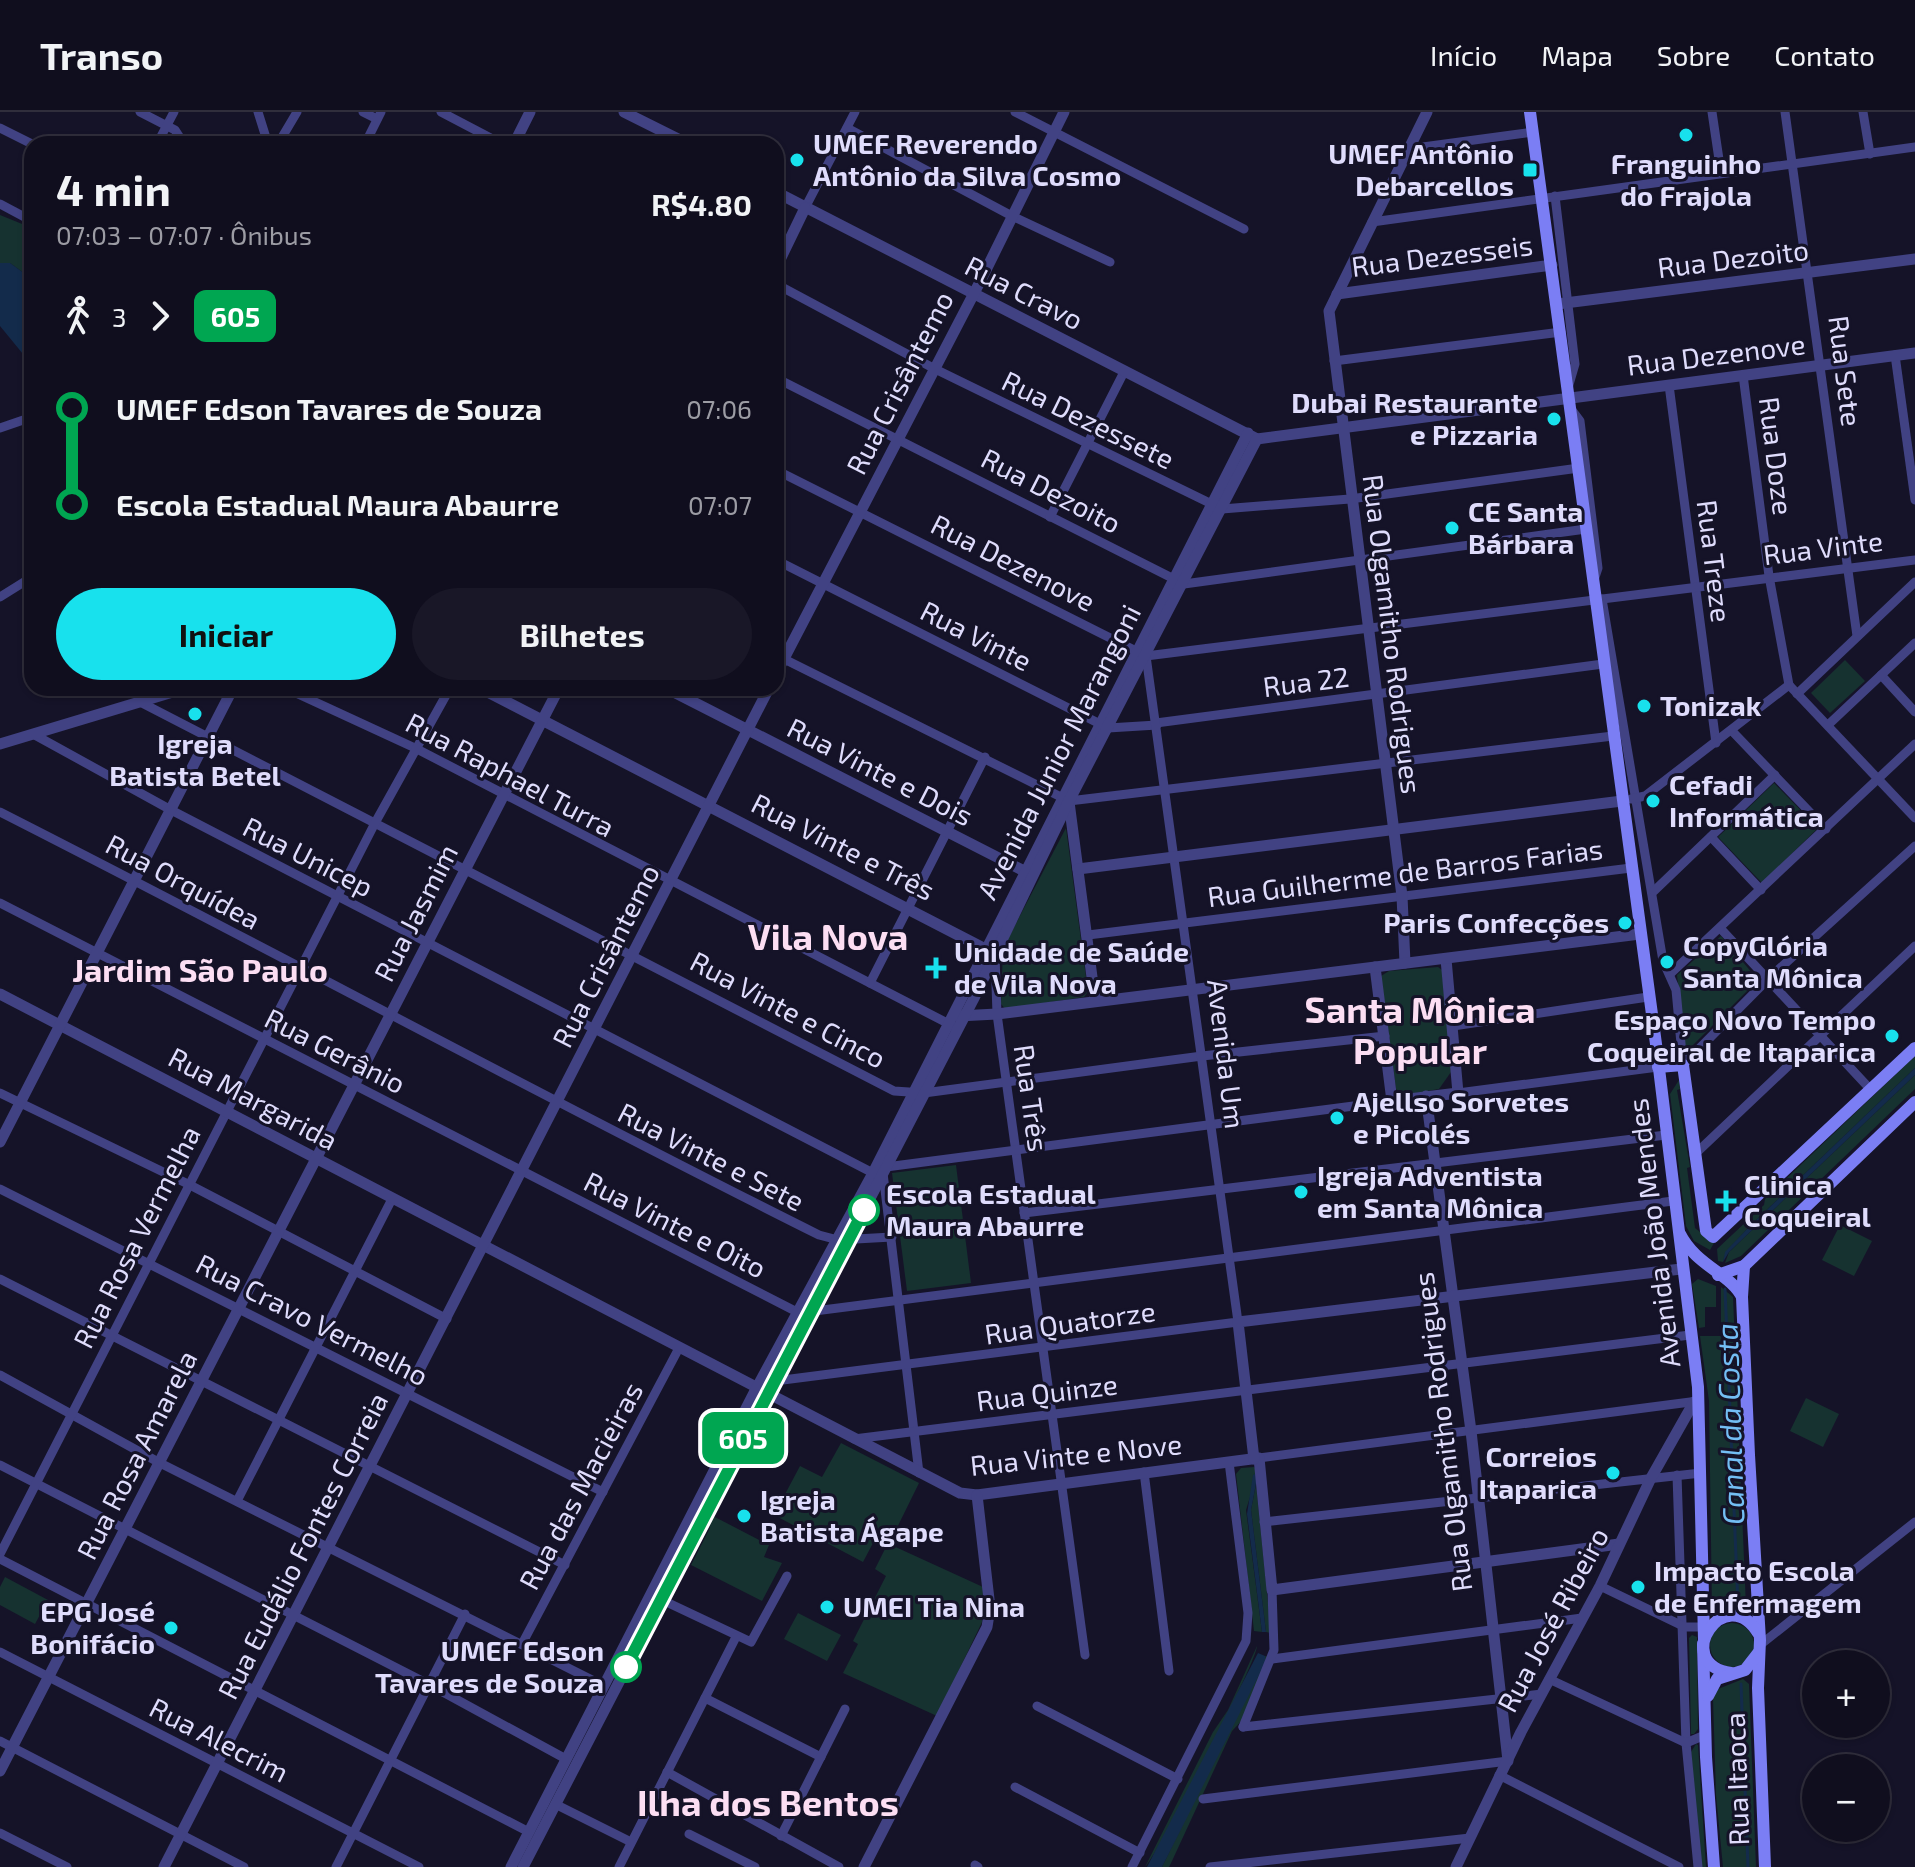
<!DOCTYPE html>
<html lang="pt">
<head>
<meta charset="utf-8">
<style>
  body { margin:0; font-family:"Exo 2",sans-serif; background:#191727; color:#f1f3f6; height:100vh; display:flex; flex-direction:column; font-size:30px; white-space:nowrap }
  * { box-sizing:border-box; margin:0 }
  p { font-size:26px; color:#9c9ca4 }
  .icon { flex:none; width:44px; height:44px; fill:none; stroke:currentColor; stroke-width:2; stroke-linecap:round; stroke-linejoin:round }
  .map { position:relative; flex:1; overflow:hidden }
  .drawer { position:absolute; left:24px; top:24px; width:760px; height:560px; display:flex; flex-direction:column; background:#100e1e; border-radius:24px; box-shadow:0 2px 6px #0004,0 0 0 2px #302e3c }
  .drawer>* { flex:none }
  .badge { padding:0 16px; border-radius:12px; font-size:28px; line-height:52px }
  .controls { position:absolute; left:1802px; top:1538px; display:grid; gap:16px }
  .controls a { display:grid; place-items:center; width:88px; height:88px; border-radius:50%; background:#100e1e; box-shadow:0 2px 6px #0004,0 0 0 2px #302e3c; font-size:40px }
  .map>.badge { position:absolute; translate:-50% -50%; box-shadow:0 0 0 4px #fff }
  .legs { display:flex; align-items:center; gap:12px; height:88px; padding:0 32px; font-size:26px }
  .legs p { margin-inline-start:auto }
  .head { display:flex; align-items:center; justify-content:space-between; height:136px; padding:0 32px }
  h1 { font-size:44px; font-weight:700; line-height:60px }
  .primary-button { display:flex; gap:16px; margin-top:auto; padding:16px 32px }
  .primary-button a { flex:1; height:92px; border-radius:48px; background:#18e1ed; color:#111; font-size:32px; font-weight:700; line-height:92px; text-align:center }
  .primary-button a+a { background:#191727; color:#f1f3f6 }
  ul { padding:0 32px; list-style:none }
  li { display:flex; align-items:center; gap:28px; height:96px; font-size:30px }
  li i { display:grid; place-items:center; width:12px; height:100%; margin:0 10px; background:currentColor }
  li i::after { content:''; width:20px; height:20px; margin:-10px; border:6px solid; border-radius:50%; background:#100e1e }
  li p { margin-inline-start:auto }
  li:first-child i { background:linear-gradient(#0000 50%,currentColor 0) }
  li:last-child i { background:linear-gradient(currentColor 50%,#0000 0) }
  header { display:flex; align-items:center; gap:48px; box-sizing:border-box; height:112px; padding:0 40px; background:#100e1e; border-bottom:2px solid #302e3c }
  header strong { font-size:38px }
  nav { display:flex; gap:44px; margin-inline-start:auto; font-size:28px }
  .map>svg:first-child { display:block }
</style>
</head>
<body>
<header>
<strong>Transo</strong>
<nav><a>Início</a><a>Mapa</a><a>Sobre</a><a>Contato</a></nav>
</header>
<div class="map">
<svg width="1915" height="1755" viewBox="0 0 1915 1755">
  <rect width="100%" height="100%" fill="#151328"/>
  <g fill="#163230">
    <polygon points="0,103 32,116 32,167 10,151 0,151"/>
    <polygon points="1845,548 1865,569 1830,601 1811,581"/>
    <polygon points="1774,671 1818,716 1762,771 1718,725"/>
    <polygon points="1066,716 1088,880 1084,885 1005,897 1001,892 1003,836"/>
    <polygon points="1721,824 1758,868 1686,940 1677,863"/>
    <polygon points="1438,855 1442,858 1451,960 1439,977 1404,983 1396,977 1381,864 1389,859"/>
    <polygon points="1915,944 1915,956 1748,1116 1726,1140 1723,1150 1718,1149 1717,1137 1764,1093 1765,1087"/>
    <polygon points="1915,963 1915,977 1741,1144 1725,1151 1729,1140"/>
    <polygon points="1679,968 1680,977 1677,978 1690,1055 1687,1056 1695,1116 1714,1131 1710,1138 1694,1129 1686,1114 1670,982"/>
    <polygon points="956,1053 971,1171 907,1179 892,1061"/>
    <polygon points="1840,1113 1872,1129 1854,1164 1822,1148"/>
    <polygon points="1698,1167 1716,1174 1716,1195 1705,1195 1705,1215 1699,1216 1692,1172"/>
    <polygon points="1721,1175 1733,1185 1746,1495 1715,1501 1712,1499 1709,1289 1700,1224 1721,1224"/>
    <polygon points="1806,1286 1839,1302 1823,1335 1790,1319"/>
    <polygon points="841,1331 919,1371 889,1432 983,1475 982,1510 937,1604 843,1561 858,1532 853,1529 886,1464 875,1457 885,1437 873,1431 863,1450 774,1403 800,1354 822,1365"/>
    <polygon points="1254,1355 1258,1359 1246,1398 1262,1520 1254,1519 1236,1362 1241,1356"/>
    <polygon points="1256,1372 1271,1521 1266,1520 1251,1398"/>
    <polygon points="711,1403 769,1433 764,1445 782,1451 762,1489 691,1453 710,1416"/>
    <polygon points="5,1465 48,1488 35,1512 0,1493 0,1475"/>
    <polygon points="798,1501 841,1523 827,1549 784,1527"/>
    <circle cx="1732" cy="1533" r="22"/>
    <polygon points="1692,1523 1697,1525 1698,1617 1694,1622 1691,1622 1689,1526"/>
    <path d="M1257,1534C1257,1550 1157,1744 1145,1755L1213,1620L1228,1598Z"/>
    <polygon points="1265,1544 1268,1545 1245,1605 1232,1619 1172,1749 1169,1755 1162,1755"/>
    <polygon points="1743,1567 1749,1572 1756,1755 1723,1755 1716,1683 1713,1586 1718,1577"/>
    <polygon points="1696,1632 1698,1633 1706,1755 1701,1755 1691,1640"/>
  </g>
  <g fill="#132b4b">
    <polygon points="0,151 10,151 32,167 32,253 0,214"/>
    <polygon points="1915,956 1915,963 1729,1140 1723,1150 1725,1140 1748,1116"/>
    <polygon points="1258,1361 1251,1398 1266,1520 1262,1520 1247,1402 1253,1363"/>
    <polygon points="1258,1541 1265,1544 1265,1551 1162,1755 1147,1755"/>
  </g>
  <g fill="none" stroke-linecap="round" stroke-linejoin="round">
    <g stroke="#132b4b" stroke-width="3">
      <polyline points="1725,1177 1738,1494"/>
      <polyline points="1741,1572 1748,1755"/>
    </g>
    <g stroke="#414283" stroke-width="9">
      <polyline points="140,0 175,18 184,32"/>
      <polyline points="258,0 268,32"/>
      <polyline points="363,0 377,7"/>
      <polyline points="441,0 502,32"/>
      <polyline points="1015,0 1244,117"/>
      <polyline points="1712,0 1721,61"/>
      <polyline points="1785,0 1857,524"/>
      <polyline points="1863,0 1870,42"/>
      <polyline points="0,16 32,32"/>
      <polyline points="847,16 1012,104 1110,150"/>
      <polyline points="157,32 174,0"/>
      <polyline points="278,32 297,0"/>
      <polyline points="365,32 381,0"/>
      <polyline points="1408,37 1533,20"/>
      <polyline points="1555,84 1575,252 1568,276"/>
      <polyline points="0,92 32,109"/>
      <polyline points="805,96 855,0"/>
      <polyline points="1372,110 1915,35"/>
      <polyline points="776,172 935,257 1222,397 1350,387 1579,356"/>
      <polyline points="1895,243 1915,388"/>
      <polyline points="1334,249 1561,220"/>
      <polyline points="1743,263 1769,464 1789,573"/>
      <polyline points="776,266 1184,472 1586,417"/>
      <polyline points="1669,273 1716,631"/>
      <polyline points="1571,297 1580,309 1598,456 1595,465"/>
      <polyline points="0,316 32,305"/>
      <polyline points="776,358 1146,544 1915,448"/>
      <polyline points="32,396 29,402 32,411"/>
      <polyline points="1050,405 1124,260"/>
      <polyline points="776,448 1108,616 1157,613"/>
      <polyline points="0,485 32,465"/>
      <polyline points="1602,487 1663,849 1676,878 1683,953"/>
      <polyline points="776,543 1061,685"/>
      <polyline points="1881,563 1915,600"/>
      <polyline points="1789,573 1915,706"/>
      <polyline points="285,576 415,636 953,914"/>
      <polyline points="1797,582 1915,470"/>
      <polyline points="142,591 894,979 924,981 1202,944 1385,924"/>
      <polyline points="1156,611 1603,552"/>
      <polyline points="1828,613 1915,531"/>
      <polyline points="1732,619 1826,717"/>
      <polyline points="33,622 171,698 873,1061"/>
      <polyline points="1631,687 1645,684 1789,573"/>
      <polyline points="1069,689 1613,624"/>
      <path d="M0,700C274,839 544,986 819,1123L838,1128L892,1125"/>
      <polyline points="1711,725 1761,778"/>
      <polyline points="1654,779 1775,663"/>
      <polyline points="0,791 799,1201 1673,1089"/>
      <polyline points="1721,817 1871,978"/>
      <polyline points="1088,823 1631,756"/>
      <polyline points="995,843 997,902 1085,1543"/>
      <polyline points="1670,862 1915,632"/>
      <polyline points="870,871 985,645"/>
      <polyline points="1453,914 1648,885"/>
      <polyline points="1683,953 1768,867 1915,734"/>
      <polyline points="0,981 188,1072 447,1207"/>
      <polyline points="1458,981 1658,955"/>
      <polyline points="1694,1043 1915,834"/>
      <polyline points="886,1055 1392,989"/>
      <polyline points="883,1061 919,1361"/>
      <polyline points="0,1077 603,1380"/>
      <polyline points="1024,1101 1666,1023"/>
      <polyline points="0,1167 565,1453"/>
      <polyline points="0,1263 160,1351 604,1574"/>
      <polyline points="775,1269 1238,1210 1146,544"/>
      <polyline points="854,1327 1690,1223"/>
      <polyline points="1259,1346 1698,1289"/>
      <polyline points="0,1353 430,1573 566,1647"/>
      <polyline points="1144,1360 1169,1559"/>
      <polyline points="1677,1363 1686,1631 1698,1755"/>
      <polyline points="237,1389 392,1087"/>
      <polyline points="1264,1410 1701,1361"/>
      <polyline points="0,1442 375,711 450,576"/>
      <polyline points="0,1447 529,1720"/>
      <polyline points="1600,1474 1685,1515 1703,1515"/>
      <polyline points="660,1487 751,1530 787,1464"/>
      <polyline points="522,1532 679,1236"/>
      <polyline points="1760,1533 1915,1410"/>
      <polyline points="0,1540 419,1755"/>
      <polyline points="1272,1547 1582,1506"/>
      <polyline points="1549,1567 1686,1631 1705,1623"/>
      <polyline points="705,1586 821,1645"/>
      <polyline points="1037,1594 1178,1667"/>
      <polyline points="1243,1615 1542,1582"/>
      <polyline points="1243,1615 1274,1538 1272,1478"/>
      <polyline points="0,1629 244,1755"/>
      <polyline points="667,1660 839,1755"/>
      <polyline points="1499,1663 1679,1755"/>
      <polyline points="1015,1675 1140,1741"/>
      <polyline points="1203,1687 1508,1649"/>
      <polyline points="555,1692 631,1730"/>
      <polyline points="0,1721 67,1755"/>
      <polyline points="689,1722 755,1755"/>
      <polyline points="781,1724 845,1597"/>
      <polyline points="975,1753 978,1755"/>
      <polyline points="336,1755 465,1502"/>
      <polyline points="619,1755 736,1525"/>
      <polyline points="1132,1755 1246,1529 1248,1501 1229,1350"/>
      <polyline points="1210,1755 1470,1726"/>
    </g>
    <g stroke="#414283" stroke-width="11">
      <polyline points="624,0 688,32"/>
      <polyline points="514,32 530,0"/>
      <polyline points="776,80 1257,327 1915,241"/>
      <polyline points="776,156 805,96"/>
      <polyline points="1337,182 1552,153"/>
      <polyline points="1557,192 1915,147"/>
      <polyline points="776,562 983,164 1064,0"/>
      <polyline points="480,576 991,840"/>
      <polyline points="666,576 1032,763"/>
      <polyline points="0,632 186,576"/>
      <polyline points="1069,690 1095,888"/>
      <polyline points="1078,757 1622,689"/>
      <polyline points="1405,851 1402,784 1329,199 1427,0"/>
      <polyline points="1375,855 1392,989 1458,981 1446,847"/>
      <polyline points="0,882 960,1381 977,1383 1259,1346 1272,1478 1619,1432"/>
      <polyline points="958,904 997,902 1640,822"/>
      <polyline points="1426,984 1471,1319 1508,1649"/>
      <polyline points="0,1030 233,576"/>
      <polyline points="1254,1347 1238,1210 1681,1157"/>
      <polyline points="0,1659 559,576"/>
      <polyline points="164,1755 769,576"/>
      <polyline points="511,1755 756,1277 873,1061 1248,321"/>
      <polyline points="523,1755 973,888 1069,689 1257,327"/>
      <polyline points="864,1755 987,1515 990,1496 977,1383"/>
      <polyline points="1456,1755 1521,1620 1600,1474 1651,1366 1694,1290"/>
    </g>
    <g stroke="#7b7ef4" stroke-width="12">
      <polyline points="1530,0 1656,932 1698,1275 1704,1527"/>
      <polyline points="1658,955 1683,953 1706,1119 1713,1125 1915,936"/>
      <path d="M1680,1122C1696,1154 1731,1162 1742,1185"/>
      <polyline points="1744,1154 1742,1185 1749,1343 1760,1528 1758,1576 1765,1755"/>
      <polyline points="1718,1163 1744,1154 1915,990"/>
      <polyline points="1703,1532 1706,1645 1714,1755"/>
      <path d="M1731,1561C1669,1551 1726,1468 1758,1521"/>
      <polyline points="1708,1584 1717,1567 1745,1558 1759,1540"/>
    </g>
  </g>
  <g fill="none" stroke-linecap="round" stroke-linejoin="round">
    <g stroke="#fff" stroke-width="18">
      <polyline id="line-1" points="626,1555 864,1098"/>
    </g>
    <use href="#line-1" stroke="#00a651" stroke-width="12"/>
  </g>
  <g fill="#18e1ed" stroke="#151328" stroke-width="3">
    <circle cx="1686" cy="23" r="8"/>
    <circle cx="797" cy="48" r="8"/>
    <rect x="1522" y="50" width="16" height="16" rx="4"/>
    <circle cx="1554" cy="307" r="8"/>
    <circle cx="1452" cy="416" r="8"/>
    <circle cx="1644" cy="594" r="8"/>
    <circle cx="195" cy="602" r="8"/>
    <circle cx="1653" cy="689" r="8"/>
    <circle cx="1625" cy="811" r="8"/>
    <circle cx="1667" cy="850" r="8"/>
    <path d="M932 844h8v8h8v8h-8v8h-8v-8h-8v-8h8z"/>
    <circle cx="1892" cy="924" r="8"/>
    <circle cx="1337" cy="1006" r="8"/>
    <circle cx="1301" cy="1080" r="8"/>
    <path d="M1722 1077h8v8h8v8h-8v8h-8v-8h-8v-8h8z"/>
    <circle cx="1613" cy="1361" r="8"/>
    <circle cx="744" cy="1404" r="8"/>
    <circle cx="1638" cy="1475" r="8"/>
    <circle cx="827" cy="1495" r="8"/>
    <circle cx="171" cy="1516" r="8"/>
  </g>
  <g fill="#fff" stroke="#00a651" stroke-width="4">
    <circle cx="864" cy="1098" r="14"/>
    <circle cx="626" cy="1555" r="14"/>
  </g>
  <g text-anchor="middle" stroke-width="6" stroke-linejoin="round" paint-order="stroke">
    <g font-size="28" font-weight="bold" fill="#dfdcfc" stroke="#151328" text-anchor="start">
      <text x="813" y="42">UMEF Reverendo<tspan x="813" dy="32">Antônio da Silva Cosmo</tspan></text>
      <text x="1514" y="52" text-anchor="end">UMEF Antônio<tspan x="1514" dy="32">Debarcellos</tspan></text>
      <text x="1686" y="62" text-anchor="middle">Franguinho<tspan x="1686" dy="32">do Frajola</tspan></text>
      <text x="1538" y="301" text-anchor="end">Dubai Restaurante<tspan x="1538" dy="32">e Pizzaria</tspan></text>
      <text x="1468" y="410">CE Santa<tspan x="1468" dy="32">Bárbara</tspan></text>
      <text x="1660" y="604">Tonizak</text>
      <text x="195" y="642" text-anchor="middle">Igreja<tspan x="195" dy="32">Batista Betel</tspan></text>
      <text x="1669" y="683">Cefadi<tspan x="1669" dy="32">Informática</tspan></text>
      <text x="1609" y="821" text-anchor="end">Paris Confecções</text>
      <text x="1683" y="844">CopyGlória<tspan x="1683" dy="32">Santa Mônica</tspan></text>
      <text x="954" y="850">Unidade de Saúde<tspan x="954" dy="32">de Vila Nova</tspan></text>
      <text x="1876" y="918" text-anchor="end">Espaço Novo Tempo<tspan x="1876" dy="32">Coqueiral de Itaparica</tspan></text>
      <text x="1353" y="1000">Ajellso Sorvetes<tspan x="1353" dy="32">e Picolés</tspan></text>
      <text x="1317" y="1074">Igreja Adventista<tspan x="1317" dy="32">em Santa Mônica</tspan></text>
      <text x="1744" y="1083">Clinica<tspan x="1744" dy="32">Coqueiral</tspan></text>
      <text x="1597" y="1355" text-anchor="end">Correios<tspan x="1597" dy="32">Itaparica</tspan></text>
      <text x="760" y="1398">Igreja<tspan x="760" dy="32">Batista Ágape</tspan></text>
      <text x="1654" y="1469">Impacto Escola<tspan x="1654" dy="32">de Enfermagem</tspan></text>
      <text x="843" y="1505">UMEI Tia Nina</text>
      <text x="155" y="1510" text-anchor="end">EPG José<tspan x="155" dy="32">Bonifácio</tspan></text>
    </g>
    <g font-size="28" fill="#dfdcfc" stroke="#151328">
      <text transform="translate(1442 144) rotate(-7)" y="10">Rua Dezesseis</text>
      <text transform="translate(1733 147) rotate(-7)" y="10">Rua Dezoito</text>
      <text transform="translate(1024 181) rotate(27)" y="10">Rua Cravo</text>
      <text transform="translate(1716 243) rotate(-7)" y="10">Rua Dezenove</text>
      <text transform="translate(1845 259) rotate(83)" y="10">Rua Sete</text>
      <text transform="translate(900 271) rotate(-63)" y="10">Rua Crisântemo</text>
      <text transform="translate(1088 308) rotate(26)" y="10">Rua Dezessete</text>
      <text transform="translate(1776 344) rotate(83)" y="10">Rua Doze</text>
      <text transform="translate(1051 379) rotate(27)" y="10">Rua Dezoito</text>
      <text transform="translate(1823 436) rotate(-7)" y="10">Rua Vinte</text>
      <text transform="translate(1714 449) rotate(83)" y="10">Rua Treze</text>
      <text transform="translate(1013 451) rotate(27)" y="10">Rua Dezenove</text>
      <text transform="translate(1392 522) rotate(83)" y="10">Rua Olgamitho Rodrigues</text>
      <text transform="translate(976 524) rotate(27)" y="10">Rua Vinte</text>
      <text transform="translate(1306 570) rotate(-7)" y="10">Rua 22</text>
      <text transform="translate(1059 640) rotate(-63)" y="10">Avenida Junior Marangoni</text>
      <text transform="translate(880 660) rotate(27)" y="10">Rua Vinte e Dois</text>
      <text transform="translate(510 663) rotate(28)" y="10">Rua Raphael Turra</text>
      <text transform="translate(843 735) rotate(27)" y="10">Rua Vinte e Três</text>
      <text transform="translate(308 745) rotate(27)" y="10">Rua Unicep</text>
      <text transform="translate(1405 761) rotate(-7)" y="10">Rua Guilherme de Barros Farias</text>
      <text transform="translate(183 770) rotate(28)" y="10">Rua Orquídea</text>
      <text transform="translate(416 801) rotate(-63)" y="10">Rua Jasmim</text>
      <text transform="translate(606 844) rotate(-63)" y="10">Rua Crisântemo</text>
      <text transform="translate(788 898) rotate(28)" y="10">Rua Vinte e Cinco</text>
      <text transform="translate(335 939) rotate(27)" y="10">Rua Gerânio</text>
      <text transform="translate(1226 942) rotate(83)" y="10">Avenida Um</text>
      <text transform="translate(1031 986) rotate(82)" y="10">Rua Três</text>
      <text transform="translate(253 987) rotate(28)" y="10">Rua Margarida</text>
      <text transform="translate(711 1045) rotate(27)" y="10">Rua Vinte e Sete</text>
      <text transform="translate(675 1113) rotate(27)" y="10">Rua Vinte e Oito</text>
      <text transform="translate(1654 1121) rotate(-97)" y="10">Avenida João Mendes</text>
      <text transform="translate(137 1125) rotate(-63)" y="10">Rua Rosa Vermelha</text>
      <text transform="translate(312 1208) rotate(27)" y="10">Rua Cravo Vermelho</text>
      <text transform="translate(1070 1211) rotate(-8)" y="10">Rua Quatorze</text>
      <text transform="translate(1047 1281) rotate(-7)" y="10">Rua Quinze</text>
      <text transform="translate(1443 1320) rotate(-97)" y="10">Rua Olgamitho Rodrigues</text>
      <text transform="translate(137 1343) rotate(-63)" y="10">Rua Rosa Amarela</text>
      <text transform="translate(1076 1343) rotate(-6)" y="10">Rua Vinte e Nove</text>
      <text transform="translate(581 1374) rotate(-62)" y="10">Rua das Macieiras</text>
      <text transform="translate(303 1434) rotate(-63)" y="10">Rua Eudálio Fontes Correia</text>
      <text transform="translate(1553 1508) rotate(-62)" y="10">Rua José Ribeiro</text>
      <text transform="translate(219 1628) rotate(27)" y="10">Rua Alecrim</text>
      <text transform="translate(1737 1667) rotate(-92)" y="10">Rua Itaoca</text>
    </g>
    <g font-size="28" font-weight="bold" fill="#dfdcfc" stroke="#151328" text-anchor="start">
      <text x="886" y="1092">Escola Estadual<tspan x="886" dy="32">Maura Abaurre</tspan></text>
      <text x="604" y="1549" text-anchor="end">UMEF Edson<tspan x="604" dy="32">Tavares de Souza</tspan></text>
    </g>
    <g font-size="30" font-style="italic" fill="#73bef4" stroke="#151328">
      <text transform="translate(1731 1312) rotate(-92)" y="10">Canal da Costa</text>
    </g>
    <g font-size="32" font-weight="bold" fill="#fcdef3" stroke="#151328">
      <text x="200" y="870">Jardim São Paulo</text>
    </g>
    <g font-size="36" font-weight="bold" fill="#fcdef3" stroke="#151328">
      <text x="828" y="838">Vila Nova</text>
      <text x="1420" y="911">Santa Mônica<tspan x="1420" dy="41">Popular</tspan></text>
      <text x="768" y="1704">Ilha dos Bentos</text>
    </g>
  </g>
</svg>
<div class="controls">
<a>+</a>
<a>−</a>
</div>
<b class="badge" style="left:743px;top:1326px;background:#00a651;color:#fff">605</b>
<section class="drawer">
<div class="head"><div><h1>4 min</h1><p>07:03 – 07:07 · Ônibus</p></div><b>R$4.80</b></div>
<div class="legs"><svg class="icon" aria-label="walk" viewBox="0 0 24 24"><circle cx="13" cy="4" r="2"/><path d="M13 8l-2 6 4 7M11 14l-3 7M7 12l3-4h3l4 4"/></svg>3<svg class="icon" aria-label="forward" viewBox="0 0 24 24"><path d="M9 5l7 7-7 7"/></svg><b class="badge" style="background:#00a651;color:#fff">605</b></div>
<ul>
<li><i style="color:#00a651"></i><b>UMEF Edson Tavares de Souza</b><p>07:06</p></li>
<li><i style="color:#00a651"></i><b>Escola Estadual Maura Abaurre</b><p>07:07</p></li>
</ul>
<div class="primary-button"><a>Iniciar</a><a>Bilhetes</a></div>
</section>
</div>
</body>
</html>
